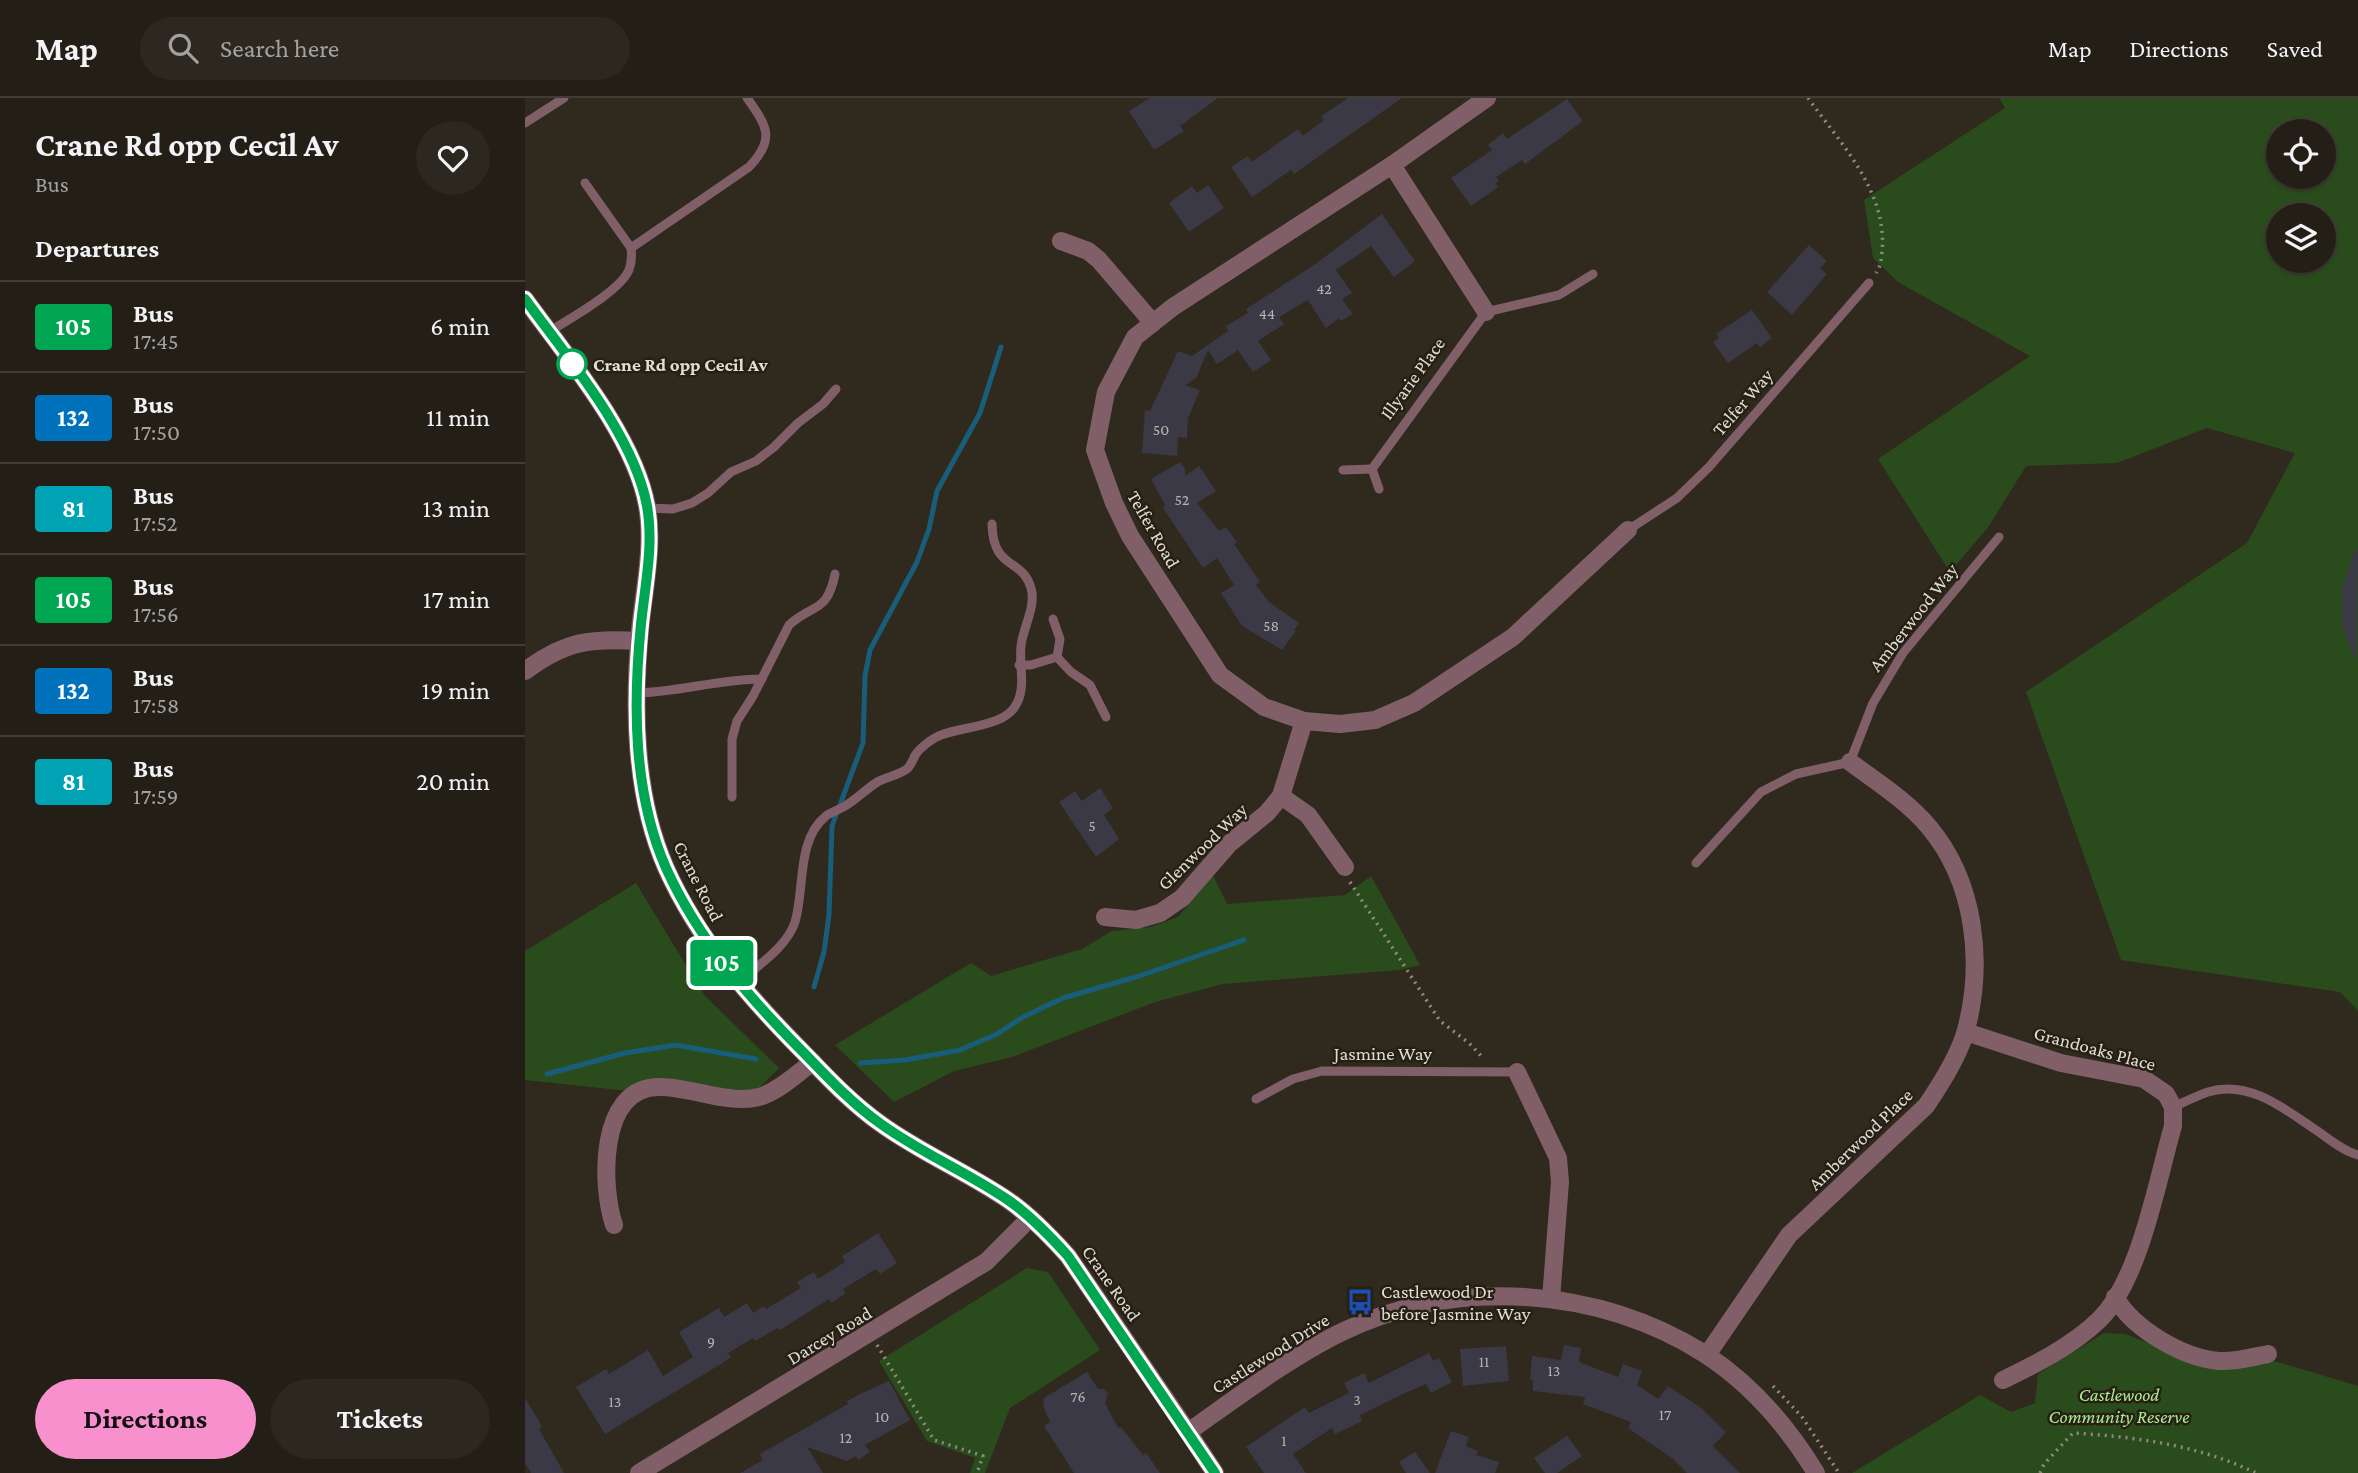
<!DOCTYPE html>
<html lang="en">
<head>
<meta charset="utf-8">
<style>
  body { margin:0; font-family:"Crimson Pro",serif; background:#2c271f; color:#f1f3f6; height:100vh; display:flex; flex-direction:column; font-size:26px; white-space:nowrap }
  * { box-sizing:border-box; margin:0 }
  p { font-size:23px; color:#a3a2a1 }
  .icon { flex:none; width:38px; height:38px; fill:none; stroke:currentColor; stroke-width:2; stroke-linecap:round; stroke-linejoin:round }
  .map { position:relative; flex:1; overflow:hidden }
  .details { display:flex; flex-direction:column; background:#241f16; width:525px }
  .details>* { flex:none }
  .badge { padding:0 14px; border-radius:5px; font-size:24px; line-height:46px }
  .controls { position:absolute; left:1741px; top:21px; display:grid; gap:14px }
  .controls a { display:grid; place-items:center; width:70px; height:70px; border-radius:50%; background:#241f16; box-shadow:0 2px 5px #0004,0 0 0 2px #413d35; font-size:35px }
  .map>.badge { position:absolute; translate:-50% -50%; box-shadow:0 0 0 4px #fff }
  h2 { padding:0 35px; font-size:26px; line-height:63px }
  .round { display:grid; place-items:center; flex:none; width:74px; height:74px; border-radius:37px; background:#2c271f }
  .headline { display:flex; align-items:center; justify-content:space-between; height:119px; padding:0 35px }
  h1 { font-size:33px; font-weight:700; line-height:52px }
  .cta { display:flex; gap:14px; margin-top:auto; padding:14px 35px }
  .cta a { flex:1; height:80px; border-radius:42px; background:#f790cd; color:#111; font-size:28px; font-weight:700; line-height:80px; text-align:center }
  .cta a+a { background:#2c271f; color:#f1f3f6 }
  ul { padding:0; list-style:none }
  li { display:flex; align-items:center; gap:21px; height:91px; padding:0 35px; border-top:2px solid #413d35 }
  li div { flex:1 }
  li b { display:block; font-size:26px }
  li em { font-style:normal }
  li .badge { min-width:77px; font-weight:700; text-align:center }
  header { display:flex; align-items:center; gap:42px; box-sizing:border-box; height:98px; padding:0 35px; background:#241f16; border-bottom:2px solid #413d35 }
  header strong { font-size:33px }
  nav { display:flex; gap:38px; margin-inline-start:auto; font-size:24px }
  .search { width:490px; height:63px; background:#2c271f; display:flex; align-items:center; gap:18px; box-sizing:border-box; padding:0 24px; border-radius:38px; color:#a3a2a1; font-size:26px }
  main { display:flex; flex:1; min-height:0 }
  .map>svg:first-child { display:block }
</style>
</head>
<body>
<header>
<strong>Map</strong>
<div class="search"><svg class="icon" aria-label="search" viewBox="0 0 24 24"><circle cx="10" cy="10" r="6"/><path d="M15 15l6 6"/></svg>Search here</div>
<nav><a>Map</a><a>Directions</a><a>Saved</a></nav>
</header>
<main>
<section class="details">
<div class="headline"><div><h1>Crane Rd opp Cecil Av</h1><p>Bus</p></div><a class="round"><svg class="icon" aria-label="heart" viewBox="0 0 24 24"><path d="M12 20l-8-8c-3-5 5-10 8-4 3-6 11-1 8 4z"/></svg></a></div>
<h2>Departures</h2>
<ul>
<li><span class="badge" style="background:#00a651;color:#fff">105</span><div><b>Bus</b><p>17:45</p></div><em>6 min</em></li>
<li><span class="badge" style="background:#0072bc;color:#fff">132</span><div><b>Bus</b><p>17:50</p></div><em>11 min</em></li>
<li><span class="badge" style="background:#00a3b4;color:#fff">81</span><div><b>Bus</b><p>17:52</p></div><em>13 min</em></li>
<li><span class="badge" style="background:#00a651;color:#fff">105</span><div><b>Bus</b><p>17:56</p></div><em>17 min</em></li>
<li><span class="badge" style="background:#0072bc;color:#fff">132</span><div><b>Bus</b><p>17:58</p></div><em>19 min</em></li>
<li><span class="badge" style="background:#00a3b4;color:#fff">81</span><div><b>Bus</b><p>17:59</p></div><em>20 min</em></li>
</ul>
<div class="cta"><a>Directions</a><a>Tickets</a></div>
</section>
<div class="map">
<svg width="1833" height="1375" viewBox="0 0 1833 1375">
  <rect width="100%" height="100%" fill="#30291e"/>
  <g fill="#2a4c1d" fill-rule="evenodd">
    <path d="M1474,0H1833V913L1815,894L1596,862L1501,594L1722,445L1770,355L1682,330L1592,365L1501,368L1464,428L1425,474L1353,361L1505,258L1373,184L1348,160L1339,102L1480,10ZM1754,33H1799V79H1754ZM1754,117H1799V163H1754Z"/>
    <polygon points="688,777 702,806 820,797 846,778 895,867 875,872 698,886 630,904 487,959 429,973 369,1004 310,947 446,865 466,878 557,851 587,833 626,829 653,819"/>
    <polygon points="111,785 179,897 254,970 231,993 161,988 104,993 0,982 0,853"/>
    <polygon points="502,1170 523,1174 575,1252 485,1310 460,1375 445,1375 450,1360 402,1343 354,1263"/>
    <polygon points="1579,1235 1600,1236 1687,1269 1749,1263 1833,1288 1833,1375 1327,1375 1455,1297 1486,1314 1510,1305 1513,1276"/>
  </g>
  <g fill="none" stroke-linecap="round" stroke-linejoin="round">
    <g stroke="#185e7a" stroke-width="5">
      <polyline points="289,889 299,854 304,817 307,728 338,645 340,578 345,552 392,464 404,431 412,393 455,315 476,249"/>
      <polyline points="335,965 380,962 435,952 472,936 498,919 538,900 614,878 719,842"/>
      <polyline points="22,976 100,955 151,947 231,961"/>
    </g>
  </g>
  <g fill="#3b3945">
    <polygon points="625,0 693,0 655,28 659,33 629,52 604,13"/>
    <polygon points="823,0 877,0 769,76 766,72 727,99 706,69 723,58 727,64 773,31 778,38 799,22 796,18"/>
    <polygon points="1042,1 1058,23 1000,66 997,62 971,79 974,83 970,85 973,89 946,108 926,80 967,52 963,47 978,35 982,41"/>
    <polygon points="683,87 699,110 664,134 644,105 667,88 672,95"/>
    <polygon points="857,116 890,163 869,179 846,148 811,172 827,195 817,201 828,216 816,223 814,220 801,230 783,202 754,219 759,226 733,243 746,262 728,274 713,252 692,266 683,252 671,280 660,287 675,292 663,320 662,340 653,339 652,358 617,355 620,312 625,313 653,253 667,258 703,233 701,228 723,215 721,211 789,167"/>
    <polygon points="1284,147 1302,163 1295,170 1302,176 1267,217 1242,194"/>
    <polygon points="1227,212 1247,240 1235,249 1232,245 1203,265 1188,244 1194,240 1191,236"/>
    <polygon points="655,364 660,371 660,378 674,368 691,393 672,405 694,433 701,429 712,444 709,446 735,484 731,487 744,504 774,525 769,532 771,533 757,552 717,528 696,495 709,487 692,460 678,470 638,410 640,407 626,381"/>
    <polygon points="1830,451 1833,452 1831,565 1818,529 1817,491"/>
    <polygon points="575,690 588,710 579,717 594,741 571,759 534,704 550,693 557,703"/>
    <polygon points="353,1135 372,1165 355,1176 351,1171 318,1191 321,1195 306,1205 304,1201 255,1232 253,1230 230,1243 228,1240 203,1255 206,1259 196,1266 80,1336 51,1289 81,1271 84,1276 123,1252 138,1278 168,1259 154,1234 194,1210 199,1219 222,1205 228,1215 239,1208 241,1211 276,1190 272,1184 289,1174 293,1181 320,1164 317,1158"/>
    <polygon points="1039,1247 1056,1250 1054,1264 1093,1279 1098,1266 1117,1273 1112,1287 1133,1301 1143,1288 1175,1309 1201,1334 1188,1348 1215,1375 1162,1375 1147,1360 1103,1330 1106,1324 1058,1306 1060,1299 1008,1293 1008,1281 1005,1282 1007,1258 1036,1262"/>
    <polygon points="981,1248 984,1283 938,1288 935,1251"/>
    <polygon points="904,1255 908,1263 914,1260 927,1284 906,1295 901,1286 876,1297 835,1317 837,1323 810,1336 807,1330 768,1356 781,1375 739,1375 721,1349 780,1309 784,1315 824,1295 819,1285 839,1275 844,1285"/>
    <polygon points="562,1274 573,1291 579,1291 583,1296 580,1305 593,1330 596,1329 618,1357 621,1355 635,1375 549,1375 519,1328 525,1324 518,1307 519,1300"/>
    <polygon points="364,1283 385,1322 340,1347 345,1354 333,1362 331,1358 322,1363 282,1349 298,1375 215,1375 238,1362 235,1356 323,1306 322,1303 337,1295"/>
    <polygon points="0,1300 17,1328 14,1331 39,1375 6,1375 0,1365"/>
    <polygon points="926,1333 944,1339 941,1348 953,1353 951,1357 974,1364 970,1375 910,1375"/>
    <polygon points="1042,1338 1057,1358 1032,1375 1020,1375 1009,1360"/>
    <polygon points="890,1354 905,1375 881,1375 874,1364"/>
  </g>
  <g fill="none" stroke-linecap="round" stroke-linejoin="round">
    <g stroke="#908b81" stroke-width="3.5" stroke-dasharray="2 5" stroke-linecap="butt">
      <path d="M1283,0C1316,46 1363,94 1357,154C1356,162 1356,168 1351,175"/>
      <polyline points="825,784 915,923 944,945 959,961"/>
      <polyline points="352,1247 409,1342 458,1358 452,1375"/>
      <polyline points="1248,1288 1277,1319 1314,1375"/>
      <path d="M1515,1375L1519,1366L1548,1335C1612,1339 1673,1347 1731,1375"/>
    </g>
    <g stroke="#805f68" stroke-width="9">
      <polyline points="0,25 39,0"/>
      <path d="M106,150L224,69C251,41 242,28 222,0"/>
      <path d="M24,234C45,220 94,194 104,172C107,164 107,158 106,150L60,85"/>
      <polyline points="818,372 847,371"/>
      <polyline points="854,391 847,371 961,214 1034,197 1068,176"/>
      <polyline points="122,410 148,411 167,405 183,395 206,374 231,363 249,349 273,325 298,306 311,291"/>
      <polyline points="1103,432 1152,400 1184,369 1344,185"/>
      <polyline points="528,521 535,541 532,559 546,574 565,587 581,619"/>
      <polyline points="494,567 506,567 532,559"/>
      <path d="M112,595C155,594 194,581 237,581"/>
      <path d="M207,699V641L212,623L228,598L264,527C288,505 302,516 310,476"/>
      <polyline points="1171,765 1236,694 1271,676 1325,664 1348,605 1378,555 1474,439"/>
      <path d="M213,885C232,868 262,849 270,824C280,791 271,742 301,718C306,714 314,712 320,708C332,701 342,690 354,683C362,679 377,676 383,670C387,666 388,660 391,656C396,649 408,640 416,637C439,628 481,629 492,605C502,586 492,562 497,542C500,527 511,506 506,490C497,459 468,473 467,426"/>
      <polyline points="731,1001 768,981 797,973 992,974"/>
      <path d="M1648,1009C1660,1004 1671,998 1683,994C1723,981 1760,1011 1791,1032C1804,1041 1818,1053 1833,1057"/>
    </g>
    <g stroke="#805f68" stroke-width="18">
      <polyline points="962,0 867,67 648,209 610,239 581,294 570,352 589,405 605,438 695,577 739,609 779,623 815,626 850,622 889,605 988,539 1103,432"/>
      <polyline points="867,67 961,214"/>
      <polyline points="536,143 563,153 574,162 628,225"/>
      <path d="M0,573C40,543 65,540 114,543"/>
      <polyline points="756,698 783,717 820,769"/>
      <polyline points="580,819 611,822 635,815 657,800 704,746 742,715 756,698 779,623"/>
      <path d="M1441,934L1536,965L1619,981L1641,996L1648,1009V1028C1632,1083 1615,1182 1574,1222C1547,1248 1511,1266 1478,1282"/>
      <polyline points="992,974 1033,1060 1035,1084 1026,1201"/>
      <path d="M89,1127C76,1088 73,990 133,989C164,988 203,1007 234,999C254,993 271,976 288,964"/>
      <path d="M1590,1199C1608,1231 1658,1260 1694,1263C1710,1264 1727,1259 1743,1256"/>
      <path d="M1182,1257L1264,1137L1401,1008C1416,986 1434,958 1441,932C1459,864 1450,784 1404,729C1382,703 1352,684 1325,664"/>
      <polyline points="114,1375 441,1176 461,1164 505,1120"/>
      <path d="M690,1375L663,1334C710,1301 768,1257 819,1233C933,1179 1073,1189 1180,1256C1226,1286 1263,1329 1291,1375"/>
    </g>
    <path stroke="#805f68" stroke-width="18" d="M0,201C42,259 109,337 122,408C129,447 119,492 115,532C108,610 109,697 141,770C173,842 224,899 278,954C302,979 327,1006 356,1026C396,1055 442,1074 483,1102C505,1117 525,1138 543,1158L663,1334"/>
  </g>
  <g fill="none" stroke-linecap="round" stroke-linejoin="round">
    <g stroke="#fff" stroke-width="16">
      <path id="line" d="M0,201C42,259 109,337 122,408C129,446 120,488 116,526C108,606 108,695 141,770C174,843 226,902 282,958C305,982 329,1007 356,1026C396,1055 442,1074 483,1102C505,1117 525,1138 543,1158L690,1375"/>
    </g>
    <use href="#line" stroke="#00a651" stroke-width="10"/>
  </g>
  <defs>
    <g id="bus-bare" transform="scale(2.1)"><path d="M-5-6H5V4H4V6H2V4H-2V6H-4V4H-5ZM-3.5-4V0h7V-4ZM-3.5 1.2v1.5H-2V1.2ZM2 1.2v1.5H3.5V1.2Z" fill="#1a4fb4" stroke="#261f14" stroke-width="2.5" paint-order="stroke"/></g>
  </defs>
  <g fill-rule="evenodd">
    <use href="#bus-bare" x="835" y="1204"/>
  </g>
  <circle fill="#fff" stroke="#00a651" stroke-width="3.5" cx="47" cy="266" r="14"/>
  <g text-anchor="middle" stroke-width="5" stroke-linejoin="round" paint-order="stroke">
    <g font-size="16" fill="#b8b4b1">
      <text x="799" y="196">42</text>
      <text x="742" y="221">44</text>
      <text x="636" y="337">50</text>
      <text x="657" y="407">52</text>
      <text x="746" y="533">58</text>
      <text x="567" y="733">5</text>
      <text x="186" y="1249">9</text>
      <text x="959" y="1269">11</text>
      <text x="1029" y="1278">13</text>
      <text x="553" y="1304">76</text>
      <text x="832" y="1307">3</text>
      <text x="90" y="1309">13</text>
      <text x="1140" y="1322">17</text>
      <text x="357" y="1324">10</text>
      <text x="321" y="1345">12</text>
      <text x="759" y="1348">1</text>
    </g>
    <g font-size="19" font-weight="bold" fill="#e1ddd5" stroke="#261f14" text-anchor="start">
      <text x="68" y="273">Crane Rd opp Cecil Av</text>
    </g>
    <g font-size="19" fill="#e1ddd5" stroke="#261f14">
      <text transform="translate(887 280) rotate(-54)" y="7">Illyarie Place</text>
      <text transform="translate(1217 304) rotate(-49)" y="7">Telfer Way</text>
      <text transform="translate(629 431) rotate(60)" y="7">Telfer Road</text>
      <text transform="translate(1388 519) rotate(-52)" y="7">Amberwood Way</text>
      <text transform="translate(677 748) rotate(-44)" y="7">Glenwood Way</text>
      <text transform="translate(174 783) rotate(63)" y="7">Crane Road</text>
      <text transform="translate(1570 950) rotate(15)" y="7">Grandoaks Place</text>
      <text x="858" y="962">Jasmine Way</text>
      <text transform="translate(1335 1041) rotate(-44)" y="7">Amberwood Place</text>
      <text transform="translate(587 1185) rotate(55)" y="7">Crane Road</text>
      <text transform="translate(304 1237) rotate(-31)" y="7">Darcey Road</text>
      <text transform="translate(745 1255) rotate(-32)" y="7">Castlewood Drive</text>
    </g>
    <g font-size="19" fill="#e1ddd5" stroke="#261f14" text-anchor="start">
      <text x="856" y="1200">Castlewood Dr<tspan x="856" dy="22">before Jasmine Way</tspan></text>
    </g>
    <g font-size="19" font-style="italic" fill="#abea95" stroke="#261f14">
      <text x="1594" y="1303">Castlewood<tspan x="1594" dy="22">Community Reserve</tspan></text>
    </g>
  </g>
</svg>
<div class="controls">
<a><svg class="icon" aria-label="locate" viewBox="0 0 24 24"><circle cx="12" cy="12" r="6"/><path d="M12 2v4M12 18v4M2 12h4M18 12h4"/></svg></a>
<a><svg class="icon" aria-label="layers" viewBox="0 0 24 24"><path d="M12 4l9 5-9 5-9-5zM3 14l9 5 9-5"/></svg></a>
</div>
<b class="badge" style="left:197px;top:865px;background:#00a651;color:#fff">105</b>
</div>
</main>
</body>
</html>
